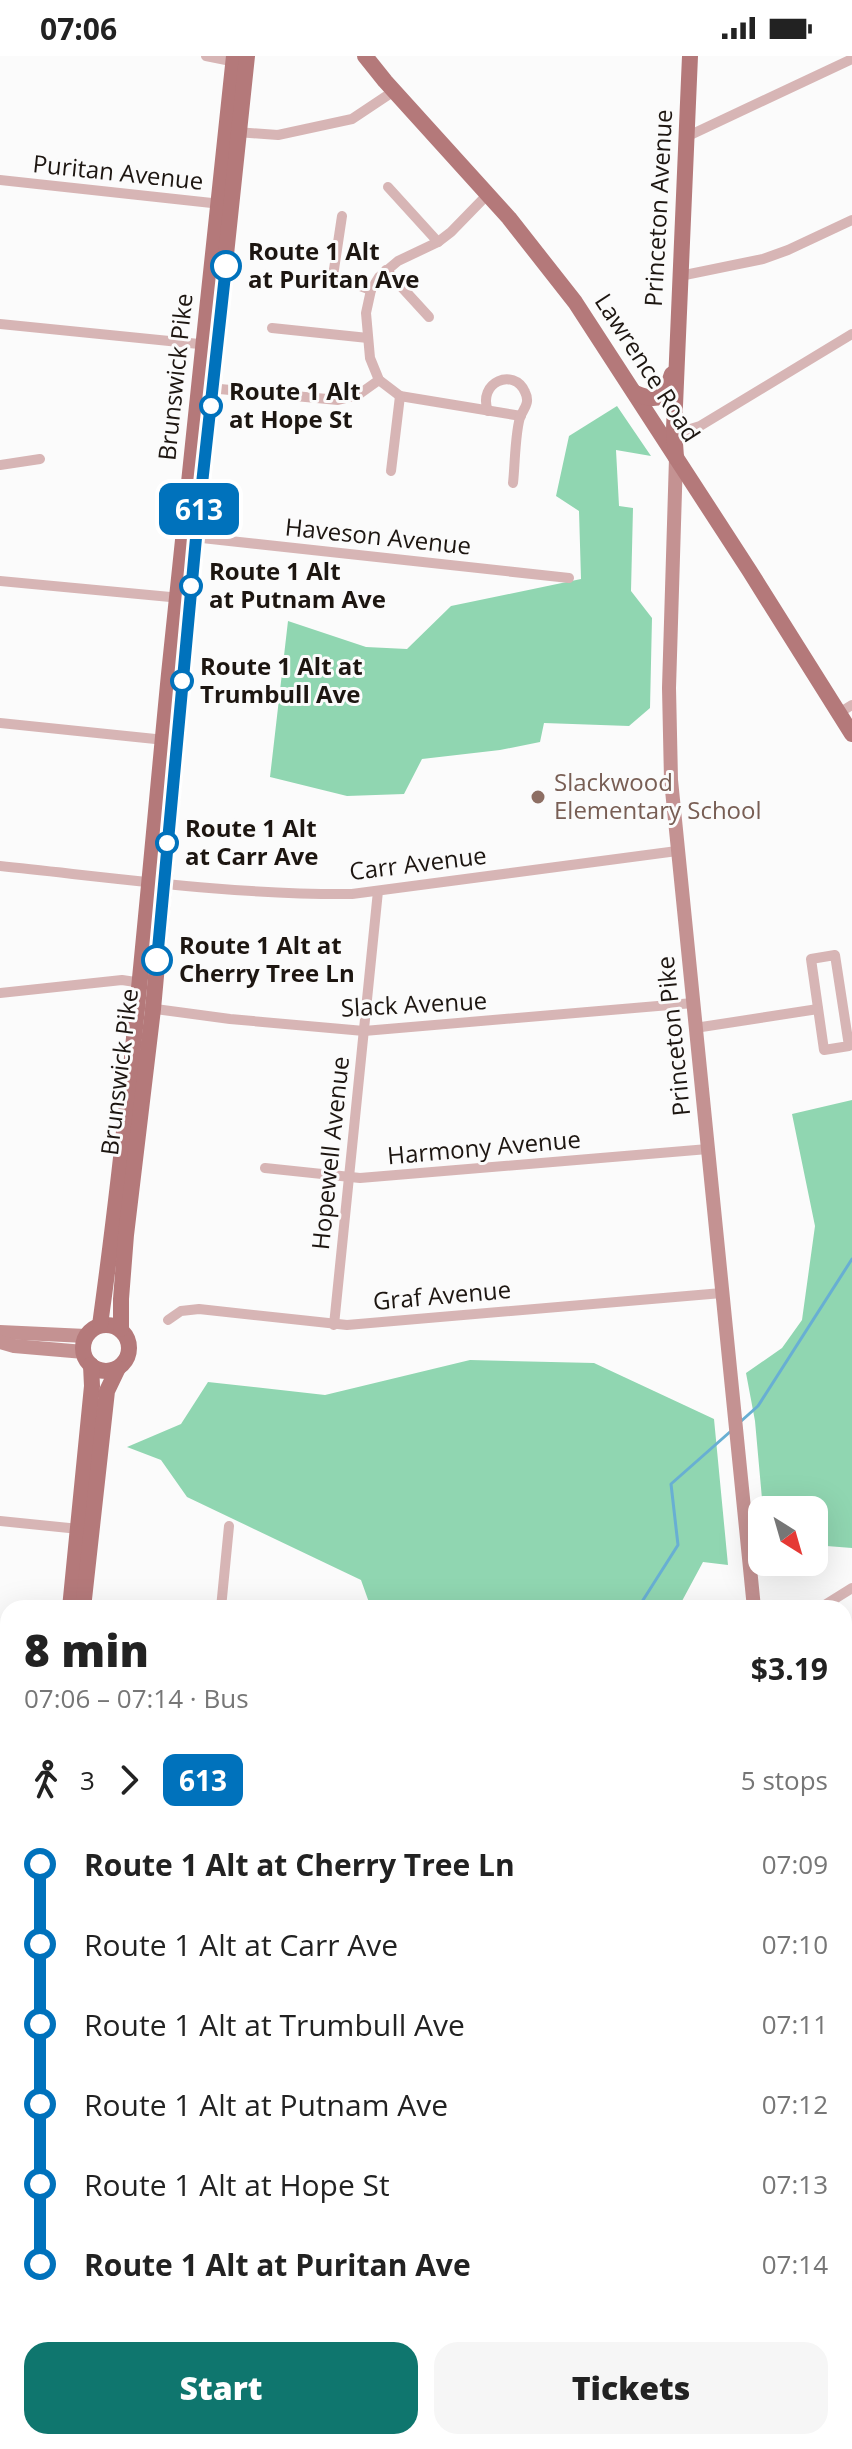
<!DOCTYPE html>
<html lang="en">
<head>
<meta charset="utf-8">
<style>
  body { margin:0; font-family:"Open Sans",sans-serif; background:#f6f6f6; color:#222; height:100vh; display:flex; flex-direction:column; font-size:30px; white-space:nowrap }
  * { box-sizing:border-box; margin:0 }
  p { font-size:26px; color:#767676 }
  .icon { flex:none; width:44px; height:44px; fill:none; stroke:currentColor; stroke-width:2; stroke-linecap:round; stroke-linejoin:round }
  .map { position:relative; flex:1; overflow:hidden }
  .panel { position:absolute; left:0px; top:1544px; width:852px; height:850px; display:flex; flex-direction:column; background:#fff; border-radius:24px 24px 0 0; box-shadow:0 8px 32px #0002 }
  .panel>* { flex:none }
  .badge { padding:0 16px; border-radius:12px; font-size:28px; line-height:52px }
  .needle { width:52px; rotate:143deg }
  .tools { position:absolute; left:748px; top:1440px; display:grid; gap:16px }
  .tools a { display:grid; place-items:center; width:80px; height:80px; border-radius:16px; background:#fff; box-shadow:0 8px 32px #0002; font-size:40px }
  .map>.badge { position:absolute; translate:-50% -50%; box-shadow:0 0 0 4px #fff }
  .legs { display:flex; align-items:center; gap:12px; height:88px; padding:0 24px; font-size:26px }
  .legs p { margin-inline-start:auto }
  .overview { display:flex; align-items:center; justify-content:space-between; height:136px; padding:0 24px }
  h1 { font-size:44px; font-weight:800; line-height:60px }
  .button { display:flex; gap:16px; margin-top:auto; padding:16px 24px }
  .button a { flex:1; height:92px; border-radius:24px; background:#0f766e; color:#fff; font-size:32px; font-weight:800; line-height:92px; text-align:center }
  .button a+a { background:#f6f6f6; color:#222 }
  ul { padding:0 24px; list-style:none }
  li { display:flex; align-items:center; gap:28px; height:80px; font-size:30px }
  li i { display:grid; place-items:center; width:12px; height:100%; margin:0 10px; background:currentColor }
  li i::after { content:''; width:20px; height:20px; margin:-10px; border:6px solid; border-radius:50%; background:#fff }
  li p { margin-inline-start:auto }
  li:first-child i { background:linear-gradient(#0000 50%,currentColor 0) }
  li:last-child i { background:linear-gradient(currentColor 50%,#0000 0) }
  .status { display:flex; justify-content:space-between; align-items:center; height:56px; padding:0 40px; background:#fff; direction:ltr }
  .status svg { height:22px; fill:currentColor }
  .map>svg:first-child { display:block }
</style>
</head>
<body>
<div class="status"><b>07:06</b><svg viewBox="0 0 49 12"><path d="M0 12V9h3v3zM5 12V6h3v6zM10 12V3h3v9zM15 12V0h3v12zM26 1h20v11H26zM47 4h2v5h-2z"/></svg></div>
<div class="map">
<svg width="852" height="2393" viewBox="0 0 852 2393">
  <rect width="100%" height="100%" fill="#fbfbfb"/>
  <polygon fill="#a7e5c3" points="0,1924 8,1924 8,2009 0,2061"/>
  <g fill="#90d6b1">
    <polygon points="617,350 651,400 616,394 619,450 633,452 631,535 652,562 650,652 629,670 544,667 540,686 500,694 422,703 404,738 347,740 270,721 288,565 366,591 407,593 451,550 581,523 579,455 556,440 569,380"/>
    <polygon points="852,1044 852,1492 814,1489 814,1454 763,1454 755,1365 746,1317 782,1292 802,1264 815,1170 792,1058"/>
    <polygon points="470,1304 594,1307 714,1363 728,1509 703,1506 682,1545 685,1552 371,1552 361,1524 187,1441 161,1404 127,1391 181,1368 208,1326 325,1339"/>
  </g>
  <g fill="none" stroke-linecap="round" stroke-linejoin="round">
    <g stroke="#68afd3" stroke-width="3">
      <polyline points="739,1367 758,1350 852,1203"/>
      <polyline points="638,1552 678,1489 671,1428 731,1375"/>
    </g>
    <g stroke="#d7b5b5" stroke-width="10">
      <polyline points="206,0 236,6"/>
      <polyline points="237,76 278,79 352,63 394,35"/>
      <polyline points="686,81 852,3"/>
      <polyline points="0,124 221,148"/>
      <polyline points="388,131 438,186"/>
      <polyline points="488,138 451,176 438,186 398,205 379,221 371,234 366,257 370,302 379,324 400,340 521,360"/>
      <polyline points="342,160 333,220 371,234"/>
      <polyline points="386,214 429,261"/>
      <polyline points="680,220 763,203 788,194 852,164"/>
      <polyline points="0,268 209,289"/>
      <polyline points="272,272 368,282"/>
      <polyline points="209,332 338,344 358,339 379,324"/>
      <path d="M488,355C477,326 514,311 525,336C530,346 525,351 521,359C515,372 515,411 513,427"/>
      <polyline points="674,378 700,370 852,278"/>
      <polyline points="0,409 40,403"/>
      <polyline points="391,415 400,340"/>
      <polyline points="193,481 569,522"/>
      <polyline points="0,525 181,542"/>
      <polyline points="839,657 852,649"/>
      <polyline points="0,667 165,684"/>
      <path d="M0,810C116,822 235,839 352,838L677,795"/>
      <polygon points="835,899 849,990 824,994 811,903"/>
      <polyline points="0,937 122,924 142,927"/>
      <polyline points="148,952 230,963 364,975 693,947"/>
      <polyline points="695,972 818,953"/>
      <polyline points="265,1112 360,1122 708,1093"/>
      <polyline points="168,1264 181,1255 199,1253 347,1269 722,1237"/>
      <polyline points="334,1269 378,835"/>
      <polyline points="0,1465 79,1473"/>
      <polyline points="221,1552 229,1470"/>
      <polyline points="820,1552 852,1532"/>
      <polyline points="0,1609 8,1610"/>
      <polyline points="844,1663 852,1660"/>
      <polyline points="0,1751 8,1752"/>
      <polyline points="844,1813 852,1808"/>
      <polyline points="0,1919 8,1920"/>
      <polyline points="844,1936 852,1932"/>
      <polyline points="844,2053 852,2052"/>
      <polyline points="0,2059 8,2060"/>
      <polyline points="844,2221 852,2220"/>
      <polyline points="514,2386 517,2393"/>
      <polyline points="839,2387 852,2386"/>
      <polyline points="624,2393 640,2386"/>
    </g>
    <g stroke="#c49292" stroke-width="14">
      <polyline points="676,402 669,632 671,724 754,1552"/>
      <polyline points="0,1276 86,1280"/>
      <polyline points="0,1286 14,1290 84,1296"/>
      <polyline points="838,2386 839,2393"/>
    </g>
    <g stroke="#b4797a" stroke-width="16">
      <polyline points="365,0 385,25 509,162 575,246 749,514 852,678"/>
      <path d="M635,337C659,347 664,343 672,318"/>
      <polyline points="676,401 674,373 690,0"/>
      <circle cx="106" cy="1292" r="23"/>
      <path d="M100,1269C130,1053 148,835 169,618C189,412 213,206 234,0"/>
      <polyline points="121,1273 121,1243 126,1179 153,953 196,482 247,0"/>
      <polyline points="70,1552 92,1330 91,1309"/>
      <polyline points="83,1552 107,1335 118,1312"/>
      <polyline points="0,2236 8,2155"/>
      <polyline points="0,2374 8,2295"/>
    </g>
  </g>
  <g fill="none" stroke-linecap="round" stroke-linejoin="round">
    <g stroke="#fff" stroke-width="18">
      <polyline id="line-1" points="157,904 196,482 226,210"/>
    </g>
    <use href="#line-1" stroke="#0072bc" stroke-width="12"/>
  </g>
  <g fill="#fff" stroke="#0072bc" stroke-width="4">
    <circle cx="226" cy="210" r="14"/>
    <circle cx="211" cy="350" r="10"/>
    <circle cx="191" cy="530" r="10"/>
    <circle cx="182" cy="625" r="10"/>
    <circle cx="167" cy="787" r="10"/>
    <circle cx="157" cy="904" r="14"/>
  </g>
  <circle fill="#8d6e63" stroke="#fbfbfb" stroke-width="3" cx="538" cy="741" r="8"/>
  <g text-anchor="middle" stroke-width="6" stroke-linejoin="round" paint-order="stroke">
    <g font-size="24" fill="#1d1611" stroke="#fbfbfb">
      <text transform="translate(118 117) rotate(6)" y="8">Puritan Avenue</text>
      <text transform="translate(659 152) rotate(-87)" y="8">Princeton Avenue</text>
      <text transform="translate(647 312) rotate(57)" y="8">Lawrence Road</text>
      <text transform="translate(176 321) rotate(-84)" y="8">Brunswick Pike</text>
      <text transform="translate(378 481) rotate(6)" y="8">Haveson Avenue</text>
      <text transform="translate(418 808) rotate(-7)" y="8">Carr Avenue</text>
      <text transform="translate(414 949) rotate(-3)" y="8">Slack Avenue</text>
      <text transform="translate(674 980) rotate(-96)" y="8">Princeton Pike</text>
      <text transform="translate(120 1016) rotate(-83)" y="8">Brunswick Pike</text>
      <text transform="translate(484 1092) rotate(-5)" y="8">Harmony Avenue</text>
      <text transform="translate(331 1097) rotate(-84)" y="8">Hopewell Avenue</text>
      <text transform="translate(442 1240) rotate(-5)" y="8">Graf Avenue</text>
    </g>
    <g font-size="24" font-weight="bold" fill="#1d1611" stroke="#fbfbfb" text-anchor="start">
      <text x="248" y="204">Route 1 Alt<tspan x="248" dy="28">at Puritan Ave</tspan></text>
      <text x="229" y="344">Route 1 Alt<tspan x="229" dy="28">at Hope St</tspan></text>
      <text x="209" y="524">Route 1 Alt<tspan x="209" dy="28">at Putnam Ave</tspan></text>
      <text x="200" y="619">Route 1 Alt at<tspan x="200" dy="28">Trumbull Ave</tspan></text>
      <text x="185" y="781">Route 1 Alt<tspan x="185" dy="28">at Carr Ave</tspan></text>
      <text x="179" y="898">Route 1 Alt at<tspan x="179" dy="28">Cherry Tree Ln</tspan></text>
    </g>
    <g font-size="24" fill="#785e54" stroke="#fbfbfb" text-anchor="start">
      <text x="554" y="735">Slackwood<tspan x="554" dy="28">Elementary School</tspan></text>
    </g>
  </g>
</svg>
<div class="tools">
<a><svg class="needle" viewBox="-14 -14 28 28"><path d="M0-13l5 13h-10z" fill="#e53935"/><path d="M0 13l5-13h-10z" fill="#767676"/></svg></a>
</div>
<b class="badge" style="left:199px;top:453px;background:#0072bc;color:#fff">613</b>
<section class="panel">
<div class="overview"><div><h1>8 min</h1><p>07:06 – 07:14 · Bus</p></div><b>$3.19</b></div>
<div class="legs"><svg class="icon" aria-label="walk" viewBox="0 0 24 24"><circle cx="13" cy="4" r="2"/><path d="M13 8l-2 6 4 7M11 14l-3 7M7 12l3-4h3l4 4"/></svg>3<svg class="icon" aria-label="forward" viewBox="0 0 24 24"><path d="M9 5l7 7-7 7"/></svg><b class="badge" style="background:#0072bc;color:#fff">613</b><p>5 stops</p></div>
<ul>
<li><i style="color:#0072bc"></i><b>Route 1 Alt at Cherry Tree Ln</b><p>07:09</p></li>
<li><i style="color:#0072bc"></i><span>Route 1 Alt at Carr Ave</span><p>07:10</p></li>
<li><i style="color:#0072bc"></i><span>Route 1 Alt at Trumbull Ave</span><p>07:11</p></li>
<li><i style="color:#0072bc"></i><span>Route 1 Alt at Putnam Ave</span><p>07:12</p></li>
<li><i style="color:#0072bc"></i><span>Route 1 Alt at Hope St</span><p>07:13</p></li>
<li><i style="color:#0072bc"></i><b>Route 1 Alt at Puritan Ave</b><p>07:14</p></li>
</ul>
<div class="button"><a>Start</a><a>Tickets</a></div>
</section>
</div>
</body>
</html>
